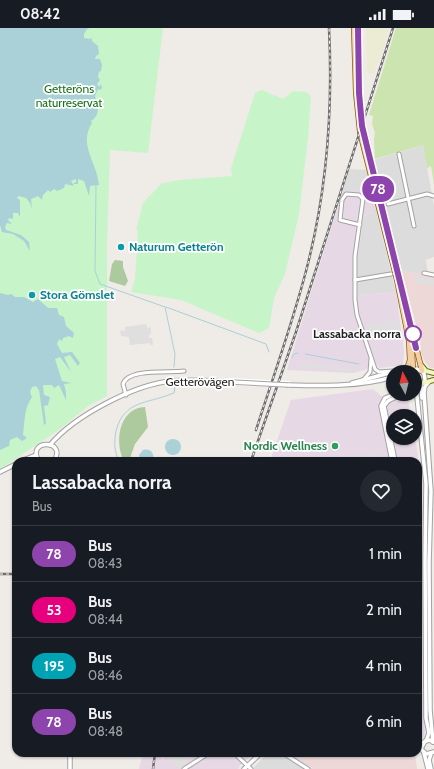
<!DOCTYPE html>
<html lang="en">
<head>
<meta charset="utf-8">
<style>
  body { margin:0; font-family:Cabin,sans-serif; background:#242831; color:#f1f3f6; height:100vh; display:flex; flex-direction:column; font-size:15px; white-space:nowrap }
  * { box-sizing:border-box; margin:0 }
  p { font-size:13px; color:#9ea1a6 }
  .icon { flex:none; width:22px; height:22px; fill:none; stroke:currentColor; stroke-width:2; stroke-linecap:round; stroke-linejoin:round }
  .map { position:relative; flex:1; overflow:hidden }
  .drawer { position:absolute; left:12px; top:429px; width:410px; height:300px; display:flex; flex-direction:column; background:#171b24; border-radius:12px; box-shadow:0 1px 3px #0004 }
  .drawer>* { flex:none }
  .badge { padding:0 8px; border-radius:13px; font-size:14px; line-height:26px }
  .needle { width:26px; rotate:353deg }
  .controls { position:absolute; left:386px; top:337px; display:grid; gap:8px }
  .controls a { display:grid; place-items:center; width:36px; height:36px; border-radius:50%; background:#171b24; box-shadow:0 1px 3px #0004; font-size:20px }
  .map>.badge { position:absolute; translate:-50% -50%; box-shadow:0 0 0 2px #fff }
  .round { display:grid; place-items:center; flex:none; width:42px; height:42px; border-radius:21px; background:#242831 }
  .head { display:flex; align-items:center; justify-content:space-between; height:68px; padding:0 20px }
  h1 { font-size:19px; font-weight:800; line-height:30px }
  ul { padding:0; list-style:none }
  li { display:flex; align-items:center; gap:12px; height:56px; padding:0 20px; border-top:1px solid #363941 }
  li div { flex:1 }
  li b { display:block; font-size:15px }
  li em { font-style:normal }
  li .badge { min-width:44px; font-weight:700; text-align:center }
  .status { display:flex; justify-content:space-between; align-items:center; height:28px; padding:0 20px; background:#171b24; direction:ltr }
  .status svg { height:11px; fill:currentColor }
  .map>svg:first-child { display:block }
</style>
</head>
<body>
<div class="status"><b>08:42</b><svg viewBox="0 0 49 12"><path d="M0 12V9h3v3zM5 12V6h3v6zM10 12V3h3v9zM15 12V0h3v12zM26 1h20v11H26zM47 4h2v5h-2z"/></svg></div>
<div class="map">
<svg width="434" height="741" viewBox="0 0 434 741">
  <rect width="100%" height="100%" fill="#efebe6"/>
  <g fill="#dddcdc">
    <polygon points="423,117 434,178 434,229 426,232 428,247 402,243 374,132"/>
    <polygon points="350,141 366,142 396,264 358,267 357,232 364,188 373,185 343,162"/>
    <polygon points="268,725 293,725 313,741 252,741"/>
  </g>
  <g fill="#eed7d7">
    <polygon points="402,243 434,248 434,340 430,340 424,332 421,324 420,305 416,297"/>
    <polygon points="293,725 415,725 417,741 313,741"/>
  </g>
  <g fill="#e7d8e5">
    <polygon points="343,162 367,164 373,185 364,188 357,232 358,267 396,264 404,323 403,337 380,340 376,337 370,338 365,342 353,345 287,342"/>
    <polygon points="373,361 389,375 408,371 411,388 393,388 393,410 415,410 415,408 420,443 423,491 418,493 418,433 270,433 291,372"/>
    <polygon points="418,662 423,664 425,705 423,710 418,714"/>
    <polygon points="143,725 163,725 162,734 165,725 255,725 240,737 238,741 139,741"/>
  </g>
  <polygon fill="#ebecd3" points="366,0 389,0 384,19 374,44 371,46 367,44"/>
  <polygon fill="#cce4b0" points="396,0 434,0 434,157 431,138 427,140 423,117 375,131 374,111 375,105 372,96 373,88 369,87"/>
  <g fill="#adca9e">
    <polygon points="115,232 123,233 123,239 128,253 125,258 109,253 112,236"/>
    <path d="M145,379L148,399L135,416L129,433H124C114,414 119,380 145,379Z"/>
  </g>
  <g fill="#c7f5c9">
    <polygon points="0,0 163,0 148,125 110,122 107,216 107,368 88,378 60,401 0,441"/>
    <polygon points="262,62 283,71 293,63 306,64 311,68 308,110 299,186 285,246 274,270 269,300 259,305 181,272 131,264 135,251 138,202 136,202 143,175 162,155 180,152 232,148 231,140 255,65"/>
  </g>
  <g fill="#dfdfdf">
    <polygon points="415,248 434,252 434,258 414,254"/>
    <polygon points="398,292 399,304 368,308 366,296"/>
    <polygon points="146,296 147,300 151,299 151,306 149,307 149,310 152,310 153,317 150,317 150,315 130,317 129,309 121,308 120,303 125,302 125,299"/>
    <polygon points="298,335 356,341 356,344 298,338"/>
    <polygon points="376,426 377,430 385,429 386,433 360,433 364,428"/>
    <polygon points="168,725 187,725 191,730 186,732 184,734 186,736 180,741 167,729"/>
  </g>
  <g fill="#aad0d8">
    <path d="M0,0H88L89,2L87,1L84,6V10L91,11L92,9V13L98,18L99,26L96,28L95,31H100L102,37L101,43L99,44L98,49L100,52L97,56L99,59L101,56L102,60L100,62L98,61L95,68L97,75H99C97,85 99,87 91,93L92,95C78,117 97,134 99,157L90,158L89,168L84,153L78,151V156H73L76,154V151L71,153L74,158L65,156L64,160L57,163L54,161L50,164L48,162L43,167L42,172L38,168L31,171L32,181L30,175L26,170L18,168L17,170L20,172V189L18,185H13V191L9,190L8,192L12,196L7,195L5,199L6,202L21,207L29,214L30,223L24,213L13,206L2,204L0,197Z"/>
    <path d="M0,265L8,267L11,266L15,269H24L33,274L38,271L48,280H57L59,287L64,289L66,298L74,305L73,310L69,308L63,310L62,313L59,311L57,316L62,325L72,324L80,335L78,338L70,327L64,329L71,344L60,329L55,331L62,353L72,355L64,356L66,364V372L59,357L54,360L52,357H43L44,367L50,369L48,377L44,378L46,395L44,397L39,362L36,358L32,359L30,364L32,369C24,381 25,391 23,407L27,410L22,413L17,409L10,412L9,418L0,422Z"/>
    <circle cx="173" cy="419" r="8"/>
    <path d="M143,422C150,420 155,425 153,433H140L139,427Z"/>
  </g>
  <polygon fill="#fff" points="230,350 291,353 286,360 229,357"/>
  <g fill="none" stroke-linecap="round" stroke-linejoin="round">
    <g stroke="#aad0d8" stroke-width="1">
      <polyline points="96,158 95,243 100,256 165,279 175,326 174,339"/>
      <polyline points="166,279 266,316 269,324"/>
      <polyline points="305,326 359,336"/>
      <polyline points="292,330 294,326 298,325"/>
      <path d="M119,433C114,423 114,414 116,403C124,372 147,376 171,366L174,365L175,359"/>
    </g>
    <g stroke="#a3a3a3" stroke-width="5">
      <g id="minor">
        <polyline points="399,126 414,198"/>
        <polyline points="388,176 427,166 434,168"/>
        <polyline points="360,197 340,192 342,172 346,166 359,167 363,171 355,228 355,272 357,287 375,341 379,344 393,343"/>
        <polyline points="424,245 434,247"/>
        <polyline points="355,252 391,246"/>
        <polyline points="364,351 370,344 371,331"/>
        <path d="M126,367L123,356C128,340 169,345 184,343"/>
        <polyline points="418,716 424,714"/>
        <polyline points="234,725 251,741"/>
        <polyline points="283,725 308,741"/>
        <polyline points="184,741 209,725"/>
      </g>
    </g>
    <g stroke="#a3a3a3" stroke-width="5.5">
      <g id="tertiary">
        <polyline points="394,344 412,342"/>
        <polyline points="409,344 417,341 424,345 425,352 423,355 415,359"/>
        <polyline points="429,354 425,358 424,365 431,463 429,535 430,682 433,714"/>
        <polyline points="352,355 393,344"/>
        <path d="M288,357C324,358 358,359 393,349"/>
        <polyline points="421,357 422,370"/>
        <polyline points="416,359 426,456 425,533 426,690 429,705 426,713"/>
        <path d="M50,417C74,388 135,356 172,353C191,351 211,353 230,354"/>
        <polyline points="21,433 36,427"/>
        <path d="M39,433C25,411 68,411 54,433"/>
        <polyline points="392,433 381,378 385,370 395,366"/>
        <polyline points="395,433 384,378 388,373 402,366"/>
        <polyline points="0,444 16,436"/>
        <polyline points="433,714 430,712 425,713 421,721 426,726 434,724"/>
        <polyline points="424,725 428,741"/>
        <polyline points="431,726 429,732 431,741"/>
        <polyline points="70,741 70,725"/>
        <polyline points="244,741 261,725"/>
      </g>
    </g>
    <g stroke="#676d0f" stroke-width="6">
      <g id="secondary">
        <polyline points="421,337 426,343 434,345"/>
        <polyline points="423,355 434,352"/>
      </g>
    </g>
    <g stroke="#8c5d0e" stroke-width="6">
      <g id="primary">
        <polyline points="354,0 356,65 360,104 397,252 409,313 410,332 408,338 403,342"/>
        <polyline points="358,0 359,65 362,98 422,343"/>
        <polyline points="412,324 413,341"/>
      </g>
    </g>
    <use href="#minor" stroke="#fff" stroke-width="3"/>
    <use href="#tertiary" stroke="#fff" stroke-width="3.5"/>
    <use href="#secondary" stroke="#f3f4bf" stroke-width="4"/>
    <use href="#primary" stroke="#f3cfa6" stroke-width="4.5"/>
    <g stroke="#6d6d6d" stroke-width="2.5">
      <g id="rail">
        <path d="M256,402C273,349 292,297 306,243C327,164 333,82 329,0"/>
        <polyline points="251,433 296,304 393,0"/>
        <polyline points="0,546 16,546"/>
        <polyline points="153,741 155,725"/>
      </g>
    </g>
    <use href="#rail" stroke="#fff" stroke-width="1" stroke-dasharray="3" stroke-linecap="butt"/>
    <g stroke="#a3a3a3" stroke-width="5.5" stroke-linecap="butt">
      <polyline id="tertiary-bridge" points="230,354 288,357"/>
    </g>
    <use href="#tertiary-bridge" stroke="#fff" stroke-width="3.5"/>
  </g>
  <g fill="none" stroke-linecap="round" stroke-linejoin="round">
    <g stroke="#fff" stroke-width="9">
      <polyline id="line" points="358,0 359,65 362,98 416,320"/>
    </g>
    <use href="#line" stroke="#8e44ad" stroke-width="6"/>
  </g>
  <g fill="#0f9aa8" stroke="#fff" stroke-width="1.5">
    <circle cx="121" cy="219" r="4"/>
    <circle cx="32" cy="267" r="4"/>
  </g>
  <circle fill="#fff" stroke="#8e44ad" stroke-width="2" cx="413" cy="306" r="8"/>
  <circle fill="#2e9e5b" stroke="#fff" stroke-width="1.5" cx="335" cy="418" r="4"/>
  <g text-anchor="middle" stroke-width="3.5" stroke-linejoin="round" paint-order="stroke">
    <g font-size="12" fill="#167419" stroke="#fff">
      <text x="69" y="65">Getteröns<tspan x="69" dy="14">naturreservat</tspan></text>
    </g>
    <g font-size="12" font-weight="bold" fill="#0d838f" stroke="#fff" text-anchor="start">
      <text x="129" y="223">Naturum Getterön</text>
      <text x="40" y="271">Stora Gömslet</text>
    </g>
    <g font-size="12" font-weight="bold" fill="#1f1f1f" stroke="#fff" text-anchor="end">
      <text x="401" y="310">Lassabacka norra</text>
    </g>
    <g font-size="12" fill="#1f1f1f" stroke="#fff">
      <text x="200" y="358">Getterövägen</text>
    </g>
    <g font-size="12" font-weight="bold" fill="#27864d" stroke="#fff" text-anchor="end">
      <text x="327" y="422">Nordic Wellness</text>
    </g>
  </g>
</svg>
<div class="controls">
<a><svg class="needle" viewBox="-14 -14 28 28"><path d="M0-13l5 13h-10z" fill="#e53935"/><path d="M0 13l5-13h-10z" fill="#9ea1a6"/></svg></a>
<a><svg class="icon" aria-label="layers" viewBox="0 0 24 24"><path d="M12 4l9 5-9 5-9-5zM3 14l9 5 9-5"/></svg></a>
</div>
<b class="badge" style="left:378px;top:161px;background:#8e44ad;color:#fff">78</b>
<section class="drawer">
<div class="head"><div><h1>Lassabacka norra</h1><p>Bus</p></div><a class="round"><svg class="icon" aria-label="heart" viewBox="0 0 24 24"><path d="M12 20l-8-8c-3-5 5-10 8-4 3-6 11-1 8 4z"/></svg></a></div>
<ul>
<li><span class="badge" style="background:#8e44ad;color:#fff">78</span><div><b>Bus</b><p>08:43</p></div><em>1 min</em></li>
<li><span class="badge" style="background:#e6007e;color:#fff">53</span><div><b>Bus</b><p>08:44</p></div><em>2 min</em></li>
<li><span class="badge" style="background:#00a3b4;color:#fff">195</span><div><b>Bus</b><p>08:46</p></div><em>4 min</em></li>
<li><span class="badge" style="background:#8e44ad;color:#fff">78</span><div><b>Bus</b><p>08:48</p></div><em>6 min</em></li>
</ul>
</section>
</div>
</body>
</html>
